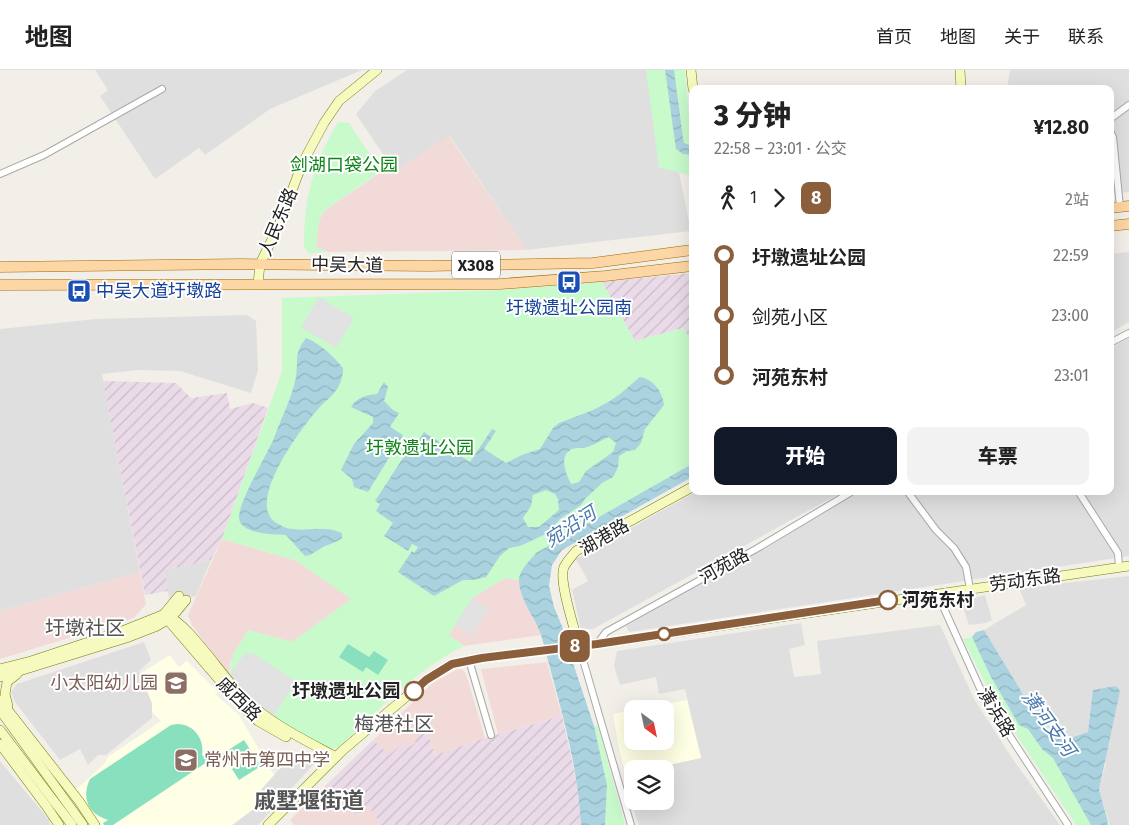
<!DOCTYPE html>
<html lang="zh">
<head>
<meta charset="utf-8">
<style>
  body { margin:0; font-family:"Fira Sans","Noto Sans SC",sans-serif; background:#f2f2f2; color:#222; height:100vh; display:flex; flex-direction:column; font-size:19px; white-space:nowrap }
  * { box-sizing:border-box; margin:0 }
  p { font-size:16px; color:#767676 }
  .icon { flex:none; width:28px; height:28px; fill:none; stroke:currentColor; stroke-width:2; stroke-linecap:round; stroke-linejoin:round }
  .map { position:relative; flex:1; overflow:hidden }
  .panel { position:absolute; left:689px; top:15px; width:425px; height:410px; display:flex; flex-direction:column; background:#fff; border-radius:10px; box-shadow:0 5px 20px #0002 }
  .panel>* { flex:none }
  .badge { padding:0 10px; border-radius:8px; font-size:18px; line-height:32px }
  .needle { width:32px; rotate:147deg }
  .buttons { position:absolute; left:624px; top:630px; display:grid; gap:10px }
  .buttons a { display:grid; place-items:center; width:50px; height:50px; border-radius:10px; background:#fff; box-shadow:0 5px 20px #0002; font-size:25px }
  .map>.badge { position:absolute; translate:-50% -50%; box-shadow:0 0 0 2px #fff }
  .legs { display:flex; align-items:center; gap:8px; height:55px; padding:0 25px; font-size:16px }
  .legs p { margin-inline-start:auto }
  .overview { display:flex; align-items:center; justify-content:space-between; height:85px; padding:0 25px }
  h1 { font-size:28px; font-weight:800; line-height:38px }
  .primary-button { display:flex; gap:10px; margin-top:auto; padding:10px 25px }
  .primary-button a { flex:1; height:58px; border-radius:10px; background:#111827; color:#fff; font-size:20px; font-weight:800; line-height:58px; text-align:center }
  .primary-button a+a { background:#f2f2f2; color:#222 }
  ul { padding:0 25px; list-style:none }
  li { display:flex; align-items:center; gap:18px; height:60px; font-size:19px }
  li i { display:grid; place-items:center; width:8px; height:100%; margin:0 6px; background:currentColor }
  li i::after { content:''; width:12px; height:12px; margin:-6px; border:4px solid; border-radius:50%; background:#fff }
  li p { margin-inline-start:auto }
  li:first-child i { background:linear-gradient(#0000 50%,currentColor 0) }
  li:last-child i { background:linear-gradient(currentColor 50%,#0000 0) }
  header { display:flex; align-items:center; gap:30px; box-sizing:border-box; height:70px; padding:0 25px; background:#fff; border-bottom:1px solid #e0e0e0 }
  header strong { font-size:24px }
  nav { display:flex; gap:28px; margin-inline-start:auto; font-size:18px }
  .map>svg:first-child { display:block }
</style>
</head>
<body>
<header>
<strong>地图</strong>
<nav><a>首页</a><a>地图</a><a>关于</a><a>联系</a></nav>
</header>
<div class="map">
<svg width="1129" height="755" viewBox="0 0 1129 755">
  <defs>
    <pattern id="industrial-furrows" width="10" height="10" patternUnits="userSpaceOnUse" patternTransform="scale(1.25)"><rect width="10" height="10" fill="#ebdbe8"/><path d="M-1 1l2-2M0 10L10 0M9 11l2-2" fill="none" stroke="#c9bcc7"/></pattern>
    <pattern id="water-waves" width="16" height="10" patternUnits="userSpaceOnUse" patternTransform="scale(1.25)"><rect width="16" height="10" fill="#aad3df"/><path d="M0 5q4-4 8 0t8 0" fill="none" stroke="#92b5bf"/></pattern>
  </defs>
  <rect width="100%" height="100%" fill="#f2efe9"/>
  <g fill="#e0dfdf">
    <polygon points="95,0 362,0 270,39 205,85 199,78 155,109 100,26 108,20"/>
    <polygon points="407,0 649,0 659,97 679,102 691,161 526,180 450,66 395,102 356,44 375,21"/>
    <polygon points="1010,0 1129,0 1129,122 1110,124 1110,19 1007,19"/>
    <polygon points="1129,182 1129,252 1110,263 1110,184"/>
    <polygon points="247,245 256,251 258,300 251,323 180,301 137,300 102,304 140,502 0,541 0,259 96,249"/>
    <polygon points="1129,268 1129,486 629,562 626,556 862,421 1110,421 1110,279"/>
    <polygon points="697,421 844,421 593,559 581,559 572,520 588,511 576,489"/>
    <polygon points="211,490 196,526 170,533 164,500"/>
    <polygon points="1129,506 1129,755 1110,755 1099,721 1106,693 1088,662 1067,669 1056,669 1048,662 1024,626 984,560 1026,535 1019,518"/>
    <polygon points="985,525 992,550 986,553 969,555 961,531"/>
    <polygon points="801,553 805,575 789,579 794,607 821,604 817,571 940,555 974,629 1012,688 1060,755 639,755 634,741 626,704 632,703 632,731 665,731 665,699 651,699 701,687 685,619 659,624 656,607 620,615 614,596 617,581"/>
    <polygon points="144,572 151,590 139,601 152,633 152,648 106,685 98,685 88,695 80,679 60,690 15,632 11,622 17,614"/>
    <polygon points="295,682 314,694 258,755 232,755 263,732 256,725"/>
    <polygon points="0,691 49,750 50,755 0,755"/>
  </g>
  <g fill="#f2dad9">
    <polygon points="449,66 526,180 327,182 316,177 319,151 324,141 391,95 396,101"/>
    <polygon points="222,469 295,490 352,529 292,572 248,560 230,593 229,605 192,555 188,545"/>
    <polygon points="140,502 146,534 134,548 0,589 0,541"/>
    <polygon points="505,508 519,510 522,526 541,565 464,576 449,565 472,528"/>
    <polygon points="547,592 562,646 498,664 481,599"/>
    <polygon points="458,599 463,600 466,604 485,668 435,685 428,665 409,678 405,672 388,686 373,670 433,613"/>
    <polygon points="328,713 354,745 367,735 381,752 377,755 294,755 290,750"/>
  </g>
  <g fill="url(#industrial-furrows)">
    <polygon points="692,203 692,274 683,258 635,271 602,212"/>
    <polygon points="103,311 176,313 191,328 227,323 230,339 253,333 268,338 222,469 211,490 165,500 168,521 145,525"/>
    <polygon points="562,646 579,722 581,755 377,755 380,752 367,735 354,745 328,713 373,670 389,685 405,672 409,677 416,673 414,670 424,661 428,665 435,685 485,668"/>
  </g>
  <g fill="#ffffe5">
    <polygon points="170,585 179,597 187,591 218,622 215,624 239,645 274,705 256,725 263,732 232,755 101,755 76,720 105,693 108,687 161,651 152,642 152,633 140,604"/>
    <polygon points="687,630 701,688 651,699 632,699 632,703 626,704 619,679 613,644 632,640 632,671 665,671 665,639 640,639"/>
  </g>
  <g fill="#c8facc">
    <polygon points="646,0 685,0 692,80 692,106 659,97"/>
    <path d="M338,52L349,53L381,101L324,141L319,151L316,177L327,182L309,183L304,177C304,126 313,95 338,52Z"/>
    <path d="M602,212L635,271L684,258L692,274V394L541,490L538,515L519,510L505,508L472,528L449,565L464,576C418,598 377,641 340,676L332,679L324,678L271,646L229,605L233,584L248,560L292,572L351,529L295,490L222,469L282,301V228L502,220Z"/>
    <polygon points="972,567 990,605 1039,644 1110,755 1076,755 996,634 963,569"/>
    <polygon points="594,656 598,656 625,755 605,755 607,715"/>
  </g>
  <g fill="#88e0be">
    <polygon points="348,574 369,587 374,581 388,590 378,605 366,597 363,602 339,587"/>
    <path d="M177,654C194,654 205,669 202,686L212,680L216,686L113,755H104L103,753L108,750C88,744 81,728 90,709L171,655Z"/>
    <polygon points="244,670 251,681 229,695 222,684"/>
    <polygon points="254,685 261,696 239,710 232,699"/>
  </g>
  <g fill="#e2e2e2">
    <polygon points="319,227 354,248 336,278 301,257"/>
    <polygon points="472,528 489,539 472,566 455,555"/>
    <polygon points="248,583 252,583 296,611 273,647 252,629 229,605 243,586"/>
  </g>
  <g fill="url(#water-waves)" fill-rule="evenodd">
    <polygon points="665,0 674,0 683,68 684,73 692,76 692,85 683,84 676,79"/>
    <path d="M306,268C322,275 332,285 343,298C343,306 341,312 337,319C332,327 324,332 318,339C302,357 246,431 275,452C297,468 317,452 342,463V468C334,474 327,474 320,479C314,482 312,485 305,486L286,465C274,465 240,464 239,448C239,430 266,387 274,368C281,348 292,328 296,307C299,288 293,286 306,268Z"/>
    <path d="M640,307C653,309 663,322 664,335L645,359L641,373L635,380L627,381L619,386L618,397L613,407L602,413L585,429L581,435L560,449L548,463L520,476L509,478L500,486L486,507L473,510H463L434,526L398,502L412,481L414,483L418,477L412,474L408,481L384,466L393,453L376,441L380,434L375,431L412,374L415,376L424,362L470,392L492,359L496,361L484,379L506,393L522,385L540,379L553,358L559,353L593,340L610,331L620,324ZM609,367L616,373L613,382L586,401L579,412L571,414C566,404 558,386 572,379C576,377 583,379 587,377C595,375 601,370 609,367ZM546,420L555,424L558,429L559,440L539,457H528L523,448L531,436L533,425Z"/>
    <path d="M384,312L388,317L384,331L393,340L399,343L390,357L403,365L368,422L354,417L352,409L341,400L354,374L373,353V347L351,337C357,327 366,325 377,324Z"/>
    <path d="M692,394V407L562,480L552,495L549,516L554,537L566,566L569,581L594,656L607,715L605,755H581C578,692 558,629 542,568C536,548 521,533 519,512C518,501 530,491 536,483Z"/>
    <polygon points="984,560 1024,626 1048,662 1056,669 1067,669 1088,662 1093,620 1116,616 1120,621 1099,720 1108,752 1107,755 1091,755 1053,688 1042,679 1028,659 1019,655 990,605 972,567 976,562"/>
  </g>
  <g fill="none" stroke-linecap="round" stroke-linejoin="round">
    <g stroke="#a9a9a9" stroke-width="8">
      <g id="street">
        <polyline points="1110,49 1129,35"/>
        <polyline points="1110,61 1113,67 1120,137"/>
        <polyline points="0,104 44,85 162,19"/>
        <polyline points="1110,273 1129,263"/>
        <polyline points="907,421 936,460 954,478 966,497 970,519"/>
        <polyline points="1078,421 1118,483 1119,497"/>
        <polyline points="937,523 983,625 1068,755"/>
        <polyline points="597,574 606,562 756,479 853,421"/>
        <polyline points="579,576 631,755"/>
        <polyline points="469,590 491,665"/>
      </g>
    </g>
    <g stroke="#707d05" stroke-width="10">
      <g id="secondary">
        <polyline points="691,0 693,19"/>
        <polyline points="960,0 961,19"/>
        <polyline points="258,214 260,194 279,155 302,94 324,53 339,31 377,0"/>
        <path d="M164,544C189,553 221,606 243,627C269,653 303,669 336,687"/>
        <polyline points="167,549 239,633 258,651 286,667"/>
        <path d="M579,576C575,560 558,510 564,497C567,491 572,486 576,481L692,417"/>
        <polyline points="0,599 31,591 125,560 155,548 164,544 179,526"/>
        <polyline points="0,607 126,568 157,556 172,547 186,530"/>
        <polyline points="0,630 79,731 95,755"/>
        <polyline points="8,636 5,624 7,612 17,604"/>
        <polyline points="0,640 83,755"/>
        <polyline points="0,660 72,755"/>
        <polyline points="0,674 47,737 59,755"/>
        <polyline points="268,755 343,680 426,610 452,594 481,588 597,574 1129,496"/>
      </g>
    </g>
    <g stroke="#a06b00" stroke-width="11">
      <g id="primary">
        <polyline points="1110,138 1129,136"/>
        <polyline points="1110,156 1129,154"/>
        <polyline points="0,197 241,194 427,196 593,193 692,180"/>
        <polyline points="0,215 500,214 605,206 692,196"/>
      </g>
    </g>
    <use href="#street" stroke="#fff" stroke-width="6"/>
    <use href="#secondary" stroke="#f7fabf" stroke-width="9"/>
    <use href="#primary" stroke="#fcd6a4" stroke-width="10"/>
  </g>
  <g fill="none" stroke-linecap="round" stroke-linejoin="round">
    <g stroke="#fff" stroke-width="11">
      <polyline id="line-1" points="414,621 426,610 452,594 482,588 597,574 888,530"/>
    </g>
    <use href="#line-1" stroke="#8b5e3c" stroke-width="8"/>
  </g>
  <defs>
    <g id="bus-square" transform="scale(1.25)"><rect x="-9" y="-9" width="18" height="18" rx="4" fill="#1a4fb4" stroke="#fff"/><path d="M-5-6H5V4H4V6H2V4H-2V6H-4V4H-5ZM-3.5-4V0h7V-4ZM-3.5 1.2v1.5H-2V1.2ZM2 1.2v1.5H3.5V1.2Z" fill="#fff"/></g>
    <g id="school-square" transform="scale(1.25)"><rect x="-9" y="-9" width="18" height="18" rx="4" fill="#8d6e63" stroke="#fff"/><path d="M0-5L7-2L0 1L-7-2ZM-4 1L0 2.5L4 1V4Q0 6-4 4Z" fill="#fff"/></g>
  </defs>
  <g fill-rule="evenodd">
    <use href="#bus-square" x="569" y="212"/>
    <use href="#bus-square" x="79" y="221"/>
    <use href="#school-square" x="176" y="613"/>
    <use href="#school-square" x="186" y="690"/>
  </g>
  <g fill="#fff" stroke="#8b5e3c" stroke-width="2.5">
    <circle cx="888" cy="530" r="9"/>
    <circle cx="664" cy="564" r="6"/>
    <circle cx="414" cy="621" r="9"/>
  </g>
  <g text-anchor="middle" stroke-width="4" stroke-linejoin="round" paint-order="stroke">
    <rect fill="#fff" stroke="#646464" stroke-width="1" x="452" y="181.5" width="48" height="27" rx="4"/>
    <g font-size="16" font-weight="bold" fill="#222">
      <text x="476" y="201">X308</text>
    </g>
    <g font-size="18" fill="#0c8416" stroke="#fff">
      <text x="344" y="101">剑湖口袋公园</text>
      <text x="420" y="384">圩敦遗址公园</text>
    </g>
    <g font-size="18" fill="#222" stroke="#fff">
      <text transform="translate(278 152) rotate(-67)" y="6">人民东路</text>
      <text transform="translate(347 195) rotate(1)" y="6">中吴大道</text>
      <text transform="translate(604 467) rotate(-30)" y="6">湖港路</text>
      <text transform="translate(724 496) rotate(-29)" y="6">河苑路</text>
      <text transform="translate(1025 510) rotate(-8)" y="6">劳动东路</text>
      <text transform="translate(239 629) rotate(45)" y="6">戚西路</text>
      <text transform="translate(996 642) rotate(59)" y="6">潢浜路</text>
    </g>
    <g font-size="18" fill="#164399" stroke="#fff" text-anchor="start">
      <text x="96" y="227">中吴大道圩墩路</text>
      <text x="569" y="244" text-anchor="middle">圩墩遗址公园南</text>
    </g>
    <g font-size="18" font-weight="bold" fill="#222" stroke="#fff" text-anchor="start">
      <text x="902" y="536">河苑东村</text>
      <text x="400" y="627" text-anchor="end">圩墩遗址公园</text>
    </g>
    <g font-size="18" fill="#785e54" stroke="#fff" text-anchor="end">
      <text x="158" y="619">小太阳幼儿园</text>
      <text x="204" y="696" text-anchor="start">常州市第四中学</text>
    </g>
    <g font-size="19" font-style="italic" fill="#4a7aab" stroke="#fff">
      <text transform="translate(570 456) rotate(-33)" y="7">宛沿河</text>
      <text transform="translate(1049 653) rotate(54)" y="7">潢河支河</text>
    </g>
    <g font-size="20" fill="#555" stroke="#fff">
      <text x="85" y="565">圩墩社区</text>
      <text x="394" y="661">梅港社区</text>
    </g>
    <g font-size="22" font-weight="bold" fill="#555" stroke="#fff">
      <text x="309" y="738">戚墅堰街道</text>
    </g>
  </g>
</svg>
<div class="buttons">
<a><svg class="needle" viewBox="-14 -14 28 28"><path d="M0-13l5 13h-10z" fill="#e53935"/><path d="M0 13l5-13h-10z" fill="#767676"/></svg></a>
<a><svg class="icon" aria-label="layers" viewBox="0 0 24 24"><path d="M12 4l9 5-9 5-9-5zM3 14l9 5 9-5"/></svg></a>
</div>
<b class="badge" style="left:575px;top:576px;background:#8b5e3c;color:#fff">8</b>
<section class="panel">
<div class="overview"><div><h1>3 分钟</h1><p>22:58 – 23:01 · 公交</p></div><b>¥12.80</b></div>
<div class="legs"><svg class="icon" aria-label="walk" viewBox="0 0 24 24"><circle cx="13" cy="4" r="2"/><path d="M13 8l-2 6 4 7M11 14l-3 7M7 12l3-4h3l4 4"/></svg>1<svg class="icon" aria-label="forward" viewBox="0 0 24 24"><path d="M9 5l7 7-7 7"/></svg><b class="badge" style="background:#8b5e3c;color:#fff">8</b><p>2站</p></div>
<ul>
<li><i style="color:#8b5e3c"></i><b>圩墩遗址公园</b><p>22:59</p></li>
<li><i style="color:#8b5e3c"></i><span>剑苑小区</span><p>23:00</p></li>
<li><i style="color:#8b5e3c"></i><b>河苑东村</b><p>23:01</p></li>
</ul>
<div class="primary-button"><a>开始</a><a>车票</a></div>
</section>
</div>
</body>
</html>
